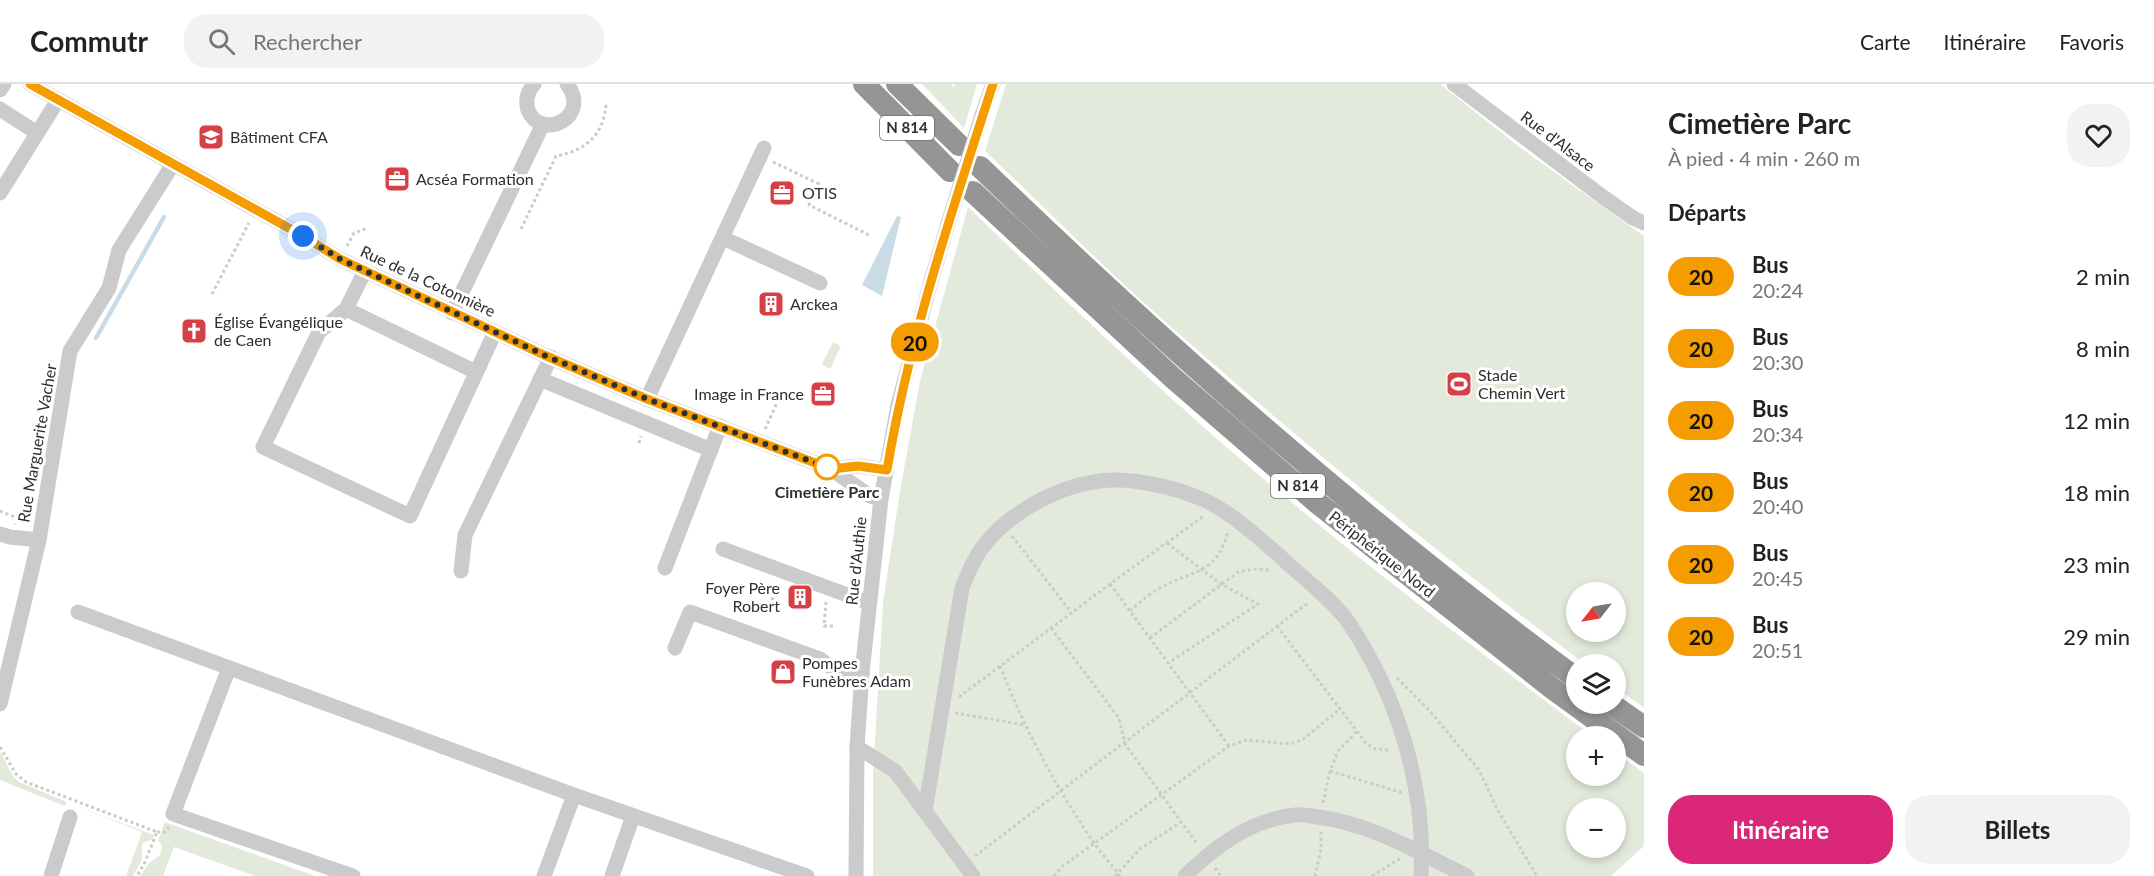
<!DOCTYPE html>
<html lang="fr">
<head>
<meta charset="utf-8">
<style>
  body { margin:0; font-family:Lato,sans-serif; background:#f2f2f2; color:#222; height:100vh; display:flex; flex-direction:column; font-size:22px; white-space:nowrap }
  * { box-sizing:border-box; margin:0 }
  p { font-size:20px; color:#767676 }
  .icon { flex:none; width:33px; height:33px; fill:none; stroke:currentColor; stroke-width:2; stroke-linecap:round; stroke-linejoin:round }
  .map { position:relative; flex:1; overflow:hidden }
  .drawer { display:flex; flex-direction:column; background:#fff; width:510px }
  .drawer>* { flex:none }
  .badge { padding:0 12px; border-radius:20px; font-size:21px; line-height:39px }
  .needle { width:39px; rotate:239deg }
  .buttons { position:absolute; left:1566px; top:498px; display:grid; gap:12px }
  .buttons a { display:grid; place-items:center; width:60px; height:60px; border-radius:50%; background:#fff; box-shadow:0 3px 9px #0003; font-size:30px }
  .you { position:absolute; width:30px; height:30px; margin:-15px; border:4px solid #fff; border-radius:50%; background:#1a73e8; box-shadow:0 0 0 9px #1a73e833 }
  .map>.badge { position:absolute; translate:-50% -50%; box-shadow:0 0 0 3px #fff }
  h2 { padding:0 24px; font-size:22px; line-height:54px }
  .round { display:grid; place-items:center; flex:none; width:63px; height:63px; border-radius:24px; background:#f2f2f2 }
  .summary { display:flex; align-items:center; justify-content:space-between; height:102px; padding:0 24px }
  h1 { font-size:28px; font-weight:700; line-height:45px }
  .action { display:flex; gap:12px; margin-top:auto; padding:12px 24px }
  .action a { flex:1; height:69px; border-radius:24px; background:#db2777; color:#fff; font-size:24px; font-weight:700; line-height:69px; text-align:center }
  .action a+a { background:#f2f2f2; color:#222 }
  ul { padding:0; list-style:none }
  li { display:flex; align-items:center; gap:18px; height:72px; padding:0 24px }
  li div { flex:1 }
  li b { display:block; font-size:22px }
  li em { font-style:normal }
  li .badge { min-width:66px; font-weight:700; text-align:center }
  header { display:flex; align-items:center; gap:36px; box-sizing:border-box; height:84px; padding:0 30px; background:#fff; border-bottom:2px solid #e0e0e0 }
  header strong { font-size:28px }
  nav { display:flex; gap:33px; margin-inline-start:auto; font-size:21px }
  .search { width:420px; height:54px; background:#f2f2f2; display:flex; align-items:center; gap:15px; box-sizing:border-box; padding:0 21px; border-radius:24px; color:#767676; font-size:22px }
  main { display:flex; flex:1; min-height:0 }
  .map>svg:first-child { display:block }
</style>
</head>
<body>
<header>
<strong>Commutr</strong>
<div class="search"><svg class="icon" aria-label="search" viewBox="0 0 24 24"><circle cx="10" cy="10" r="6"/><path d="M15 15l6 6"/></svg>Rechercher</div>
<nav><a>Carte</a><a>Itinéraire</a><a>Favoris</a></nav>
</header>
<main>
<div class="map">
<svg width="1644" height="792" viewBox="0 0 1644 792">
  <rect width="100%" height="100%" fill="#fff"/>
  <g fill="#e3eadc" fill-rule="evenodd">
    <polygon points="922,0 951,0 954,3 955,0 977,0 964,44"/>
    <path d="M1006,0H1440L1522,65L1644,152V624L1616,603V580H1585C1433,466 1285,345 1143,218C1089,169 1038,117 985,67ZM1576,508H1616V548H1576Z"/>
    <path d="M968,123C1052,204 1137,285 1225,362C1343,464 1467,559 1592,652H1576V692H1616V669L1644,689V762L1611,792H873V691L883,519L900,407L920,297ZM1576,724H1616V764H1576Z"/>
    <polygon points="833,258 841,262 830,285 822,280"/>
    <polygon points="0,667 13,692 19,698 67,718 65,722 0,696"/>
    <polygon points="71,720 154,751 153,755 143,759 142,763 142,776 133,792 126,792 142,748"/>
    <polygon points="165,738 170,740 315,792 255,792 174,763 163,792 140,792 149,779 160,771 162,762 158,757"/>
  </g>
  <polygon fill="#cadbe8" points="897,132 901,133 882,212 862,201"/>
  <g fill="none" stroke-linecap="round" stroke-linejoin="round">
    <polyline stroke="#cadbe8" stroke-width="4.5" points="96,254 164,133"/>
    <g stroke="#cbcbcb" stroke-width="3" stroke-dasharray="3 3" stroke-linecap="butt">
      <polyline points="773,78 819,100 809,121 871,152"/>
      <path d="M521,145L556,72C585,67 604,51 606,20"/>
      <polyline points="347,162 354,149 368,144"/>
      <polyline points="212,210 249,139"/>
      <polyline points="765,345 777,319"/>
      <polyline points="639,359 641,352"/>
      <polyline points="0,427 17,434 15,440"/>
      <polyline points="1012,452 1071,528"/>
      <polyline points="1167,459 1221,500 1258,520 1168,579"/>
      <polyline points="1110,500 1229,662"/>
      <polyline points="772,516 778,499"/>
      <polyline points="826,518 824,542 834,542"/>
      <path d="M1130,527C1139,519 1149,510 1160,504C1193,486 1218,490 1228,446"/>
      <polyline points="1277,542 1366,659 1375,665 1391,666"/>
      <polyline points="1051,544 1119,634 1125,660 1198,761"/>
      <polyline points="1150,554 1238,488 1254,485 1271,486"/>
      <path d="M1000,582C1024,644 1057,705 1094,759C1102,770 1112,781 1120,792"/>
      <polyline points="1397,594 1428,625 1479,686 1497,725 1537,792"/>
      <polyline points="959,613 1110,500 1205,431"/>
      <polyline points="955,629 1025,641"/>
      <polyline points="0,663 16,690 26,698 157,748 145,778 137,792"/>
      <polyline points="1330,687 1403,709"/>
      <polyline points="1323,719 1330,687 1338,667 1357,647"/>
      <polyline points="157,748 165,748 169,743"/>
      <polyline points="975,772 1309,518"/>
      <polyline points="1215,784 1221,792"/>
      <polyline points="1054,792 1063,782 1229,662 1247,656 1290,660 1302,656 1340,625"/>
      <polyline points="1115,792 1140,765 1181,738"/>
      <polyline points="1315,792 1321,765 1321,747"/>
      <polyline points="1372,792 1401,774"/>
    </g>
    <g stroke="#cbcbcb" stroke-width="15">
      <polyline points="30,0 303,152 340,175 544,271 647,315 831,385 870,412 881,415"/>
      <path d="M534,0C527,8 525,16 528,26C541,58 592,33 567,0"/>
      <polyline points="1454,0 1603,113 1633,134 1644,139"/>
      <polyline points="0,6 4,0"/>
      <polyline points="0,25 37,49"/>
      <polyline points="982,31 993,0"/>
      <polyline points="0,109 58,16"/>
      <polyline points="723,154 820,199"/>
      <polyline points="365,187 346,225 319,248 263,363 410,432 495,248"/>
      <polyline points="346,225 476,288"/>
      <polyline points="452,229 543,40"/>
      <polyline points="540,295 711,366"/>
      <polyline points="647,315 764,64"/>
      <polyline points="831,385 858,382 887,386"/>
      <polyline points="0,450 10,453 39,456"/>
      <polyline points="723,465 869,519"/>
      <polyline points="665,484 720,342"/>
      <polyline points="461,487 465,451 551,273"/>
      <polyline points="78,528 574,711 807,792"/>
      <polyline points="675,564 690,528 820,575 829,582 862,589"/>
      <polyline points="229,584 173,730 353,792"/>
      <polyline points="0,620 39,456 70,267 109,204 119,166 173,80"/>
      <polyline points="857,663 895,687 973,792"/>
      <path d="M925,727L962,504C967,491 973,476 982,464C1010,426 1068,396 1116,396C1142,396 1180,405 1204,416C1235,430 1268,462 1294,485C1311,500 1336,520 1349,539C1398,613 1426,703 1421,792"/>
      <polyline points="51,792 70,733"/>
      <polyline points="544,792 574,711"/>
      <polyline points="612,792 633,732"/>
      <polyline points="856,792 857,663 862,589 881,415 898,321 931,197 948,140"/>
      <path d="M1185,792C1214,763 1252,735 1295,731C1303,730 1311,732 1318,733C1372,740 1419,769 1467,792"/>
    </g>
    <g stroke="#959595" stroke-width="22">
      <polyline points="864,0 950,87"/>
      <polyline points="897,0 959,61"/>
      <path d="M980,83C1169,265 1365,439 1576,594"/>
      <polyline points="973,108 1173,294 1315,417 1552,604 1644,671"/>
      <polyline points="1611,620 1644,643"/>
    </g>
    <polyline stroke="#cbcbcb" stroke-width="15" points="948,140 982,31"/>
  </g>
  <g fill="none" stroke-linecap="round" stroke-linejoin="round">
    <g stroke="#fff" stroke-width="14">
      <path id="line" d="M30,0L303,152L340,175L544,271L647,315L831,385L858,382L887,386C909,254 952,127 993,0"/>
    </g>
    <use href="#line" stroke="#f59c00" stroke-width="9"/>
    <polyline stroke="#2e2e2e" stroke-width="6" stroke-dasharray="0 10.8" points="303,152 340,175 544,271 647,315 831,385 827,383"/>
  </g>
  <defs>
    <g id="university-square" transform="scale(1.35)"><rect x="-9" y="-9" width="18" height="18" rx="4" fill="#d54046" stroke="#fff"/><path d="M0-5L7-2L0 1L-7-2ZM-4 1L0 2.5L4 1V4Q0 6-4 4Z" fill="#fff"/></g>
    <g id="office-square" transform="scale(1.35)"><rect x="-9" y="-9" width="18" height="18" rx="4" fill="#d54046" stroke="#fff"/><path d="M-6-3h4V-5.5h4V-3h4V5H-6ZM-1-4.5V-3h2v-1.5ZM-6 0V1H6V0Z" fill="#fff"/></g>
    <g id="building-square" transform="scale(1.35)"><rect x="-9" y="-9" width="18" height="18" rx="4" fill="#d54046" stroke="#fff"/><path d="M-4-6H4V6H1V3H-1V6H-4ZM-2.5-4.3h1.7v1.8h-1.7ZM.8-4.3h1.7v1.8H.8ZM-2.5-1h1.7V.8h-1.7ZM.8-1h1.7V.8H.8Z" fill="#fff"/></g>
    <g id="church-square" transform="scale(1.35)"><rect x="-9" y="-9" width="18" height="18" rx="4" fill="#d54046" stroke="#fff"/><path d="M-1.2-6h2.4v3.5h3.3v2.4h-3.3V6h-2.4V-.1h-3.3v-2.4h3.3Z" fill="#fff"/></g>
    <g id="stadium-square" transform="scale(1.35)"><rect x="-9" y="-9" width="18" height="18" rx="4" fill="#d54046" stroke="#fff"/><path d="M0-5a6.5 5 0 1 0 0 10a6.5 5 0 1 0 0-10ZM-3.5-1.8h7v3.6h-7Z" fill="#fff"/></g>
    <g id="shop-square" transform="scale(1.35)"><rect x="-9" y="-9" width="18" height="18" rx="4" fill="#d54046" stroke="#fff"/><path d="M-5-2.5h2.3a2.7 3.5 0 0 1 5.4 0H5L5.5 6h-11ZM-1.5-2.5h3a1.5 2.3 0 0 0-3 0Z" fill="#fff"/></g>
  </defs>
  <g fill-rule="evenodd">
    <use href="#university-square" x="211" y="53"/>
    <use href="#office-square" x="397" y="95"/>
    <use href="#office-square" x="782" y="109"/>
    <use href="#building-square" x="771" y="220"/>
    <use href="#church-square" x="194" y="247"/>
    <use href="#stadium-square" x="1459" y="300"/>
    <use href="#office-square" x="823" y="310"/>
    <use href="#building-square" x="800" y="513"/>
    <use href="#shop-square" x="783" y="588"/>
  </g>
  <circle fill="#fff" stroke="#f59c00" stroke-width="3" cx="827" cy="383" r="12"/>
  <g text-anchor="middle" stroke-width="6" stroke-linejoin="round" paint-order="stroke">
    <g fill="#fff" stroke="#6d6d6d" stroke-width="1.5">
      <rect x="880" y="32" width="54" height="24" rx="4.5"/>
      <rect x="1271" y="390" width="54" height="24" rx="4.5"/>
    </g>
    <g font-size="15" font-weight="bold" fill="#2e2e2e">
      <text x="907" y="49">N 814</text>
      <text x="1298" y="407">N 814</text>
    </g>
    <g font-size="16" fill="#2e2e2e" stroke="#fff" text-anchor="start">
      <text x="230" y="59">Bâtiment CFA</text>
      <text x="416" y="101">Acséa Formation</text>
      <text x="802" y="115">OTIS</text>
      <text x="790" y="226">Arckea</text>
      <text x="214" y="244">Église Évangélique<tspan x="214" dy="18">de Caen</tspan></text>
      <text x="1478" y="297">Stade<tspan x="1478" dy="18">Chemin Vert</tspan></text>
      <text x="804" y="316" text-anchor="end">Image in France</text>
      <text x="780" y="510" text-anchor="end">Foyer Père<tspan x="780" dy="18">Robert</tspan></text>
      <text x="802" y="585">Pompes<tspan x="802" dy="18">Funèbres Adam</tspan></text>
    </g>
    <g font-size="16" fill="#2e2e2e" stroke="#fff">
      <text transform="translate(1558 57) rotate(37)" y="6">Rue d'Alsace</text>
      <text transform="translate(428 197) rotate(25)" y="6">Rue de la Cotonnière</text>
      <text transform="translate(37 359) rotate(-80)" y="6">Rue Marguerite Vacher</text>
      <text transform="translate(1382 470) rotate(38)" y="6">Périphérique Nord</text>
      <text transform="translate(856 477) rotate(-84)" y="6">Rue d'Authie</text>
    </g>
    <g font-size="16" font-weight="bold" fill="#2e2e2e" stroke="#fff">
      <text x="827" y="414">Cimetière Parc</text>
    </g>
  </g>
</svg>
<div class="buttons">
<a><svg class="needle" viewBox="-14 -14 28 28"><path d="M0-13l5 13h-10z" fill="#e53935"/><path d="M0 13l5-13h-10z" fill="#767676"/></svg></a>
<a><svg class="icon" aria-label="layers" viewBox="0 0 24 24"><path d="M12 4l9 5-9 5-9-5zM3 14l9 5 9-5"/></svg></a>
<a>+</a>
<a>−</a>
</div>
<div class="you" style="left:303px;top:152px"></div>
<b class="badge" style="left:915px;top:258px;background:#f59c00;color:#111">20</b>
</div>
<section class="drawer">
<div class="summary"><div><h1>Cimetière Parc</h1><p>À pied · 4 min · 260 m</p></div><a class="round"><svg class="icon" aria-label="heart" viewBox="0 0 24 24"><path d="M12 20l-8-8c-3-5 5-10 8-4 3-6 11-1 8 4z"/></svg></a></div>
<h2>Départs</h2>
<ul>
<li><span class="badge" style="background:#f59c00;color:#111">20</span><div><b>Bus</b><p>20:24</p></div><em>2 min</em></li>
<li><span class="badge" style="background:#f59c00;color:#111">20</span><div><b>Bus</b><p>20:30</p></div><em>8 min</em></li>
<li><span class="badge" style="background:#f59c00;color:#111">20</span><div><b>Bus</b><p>20:34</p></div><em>12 min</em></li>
<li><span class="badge" style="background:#f59c00;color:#111">20</span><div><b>Bus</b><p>20:40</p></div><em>18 min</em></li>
<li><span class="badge" style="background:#f59c00;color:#111">20</span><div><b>Bus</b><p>20:45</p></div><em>23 min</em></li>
<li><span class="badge" style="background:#f59c00;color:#111">20</span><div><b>Bus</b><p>20:51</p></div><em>29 min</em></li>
</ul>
<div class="action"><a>Itinéraire</a><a>Billets</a></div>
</section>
</main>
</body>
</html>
